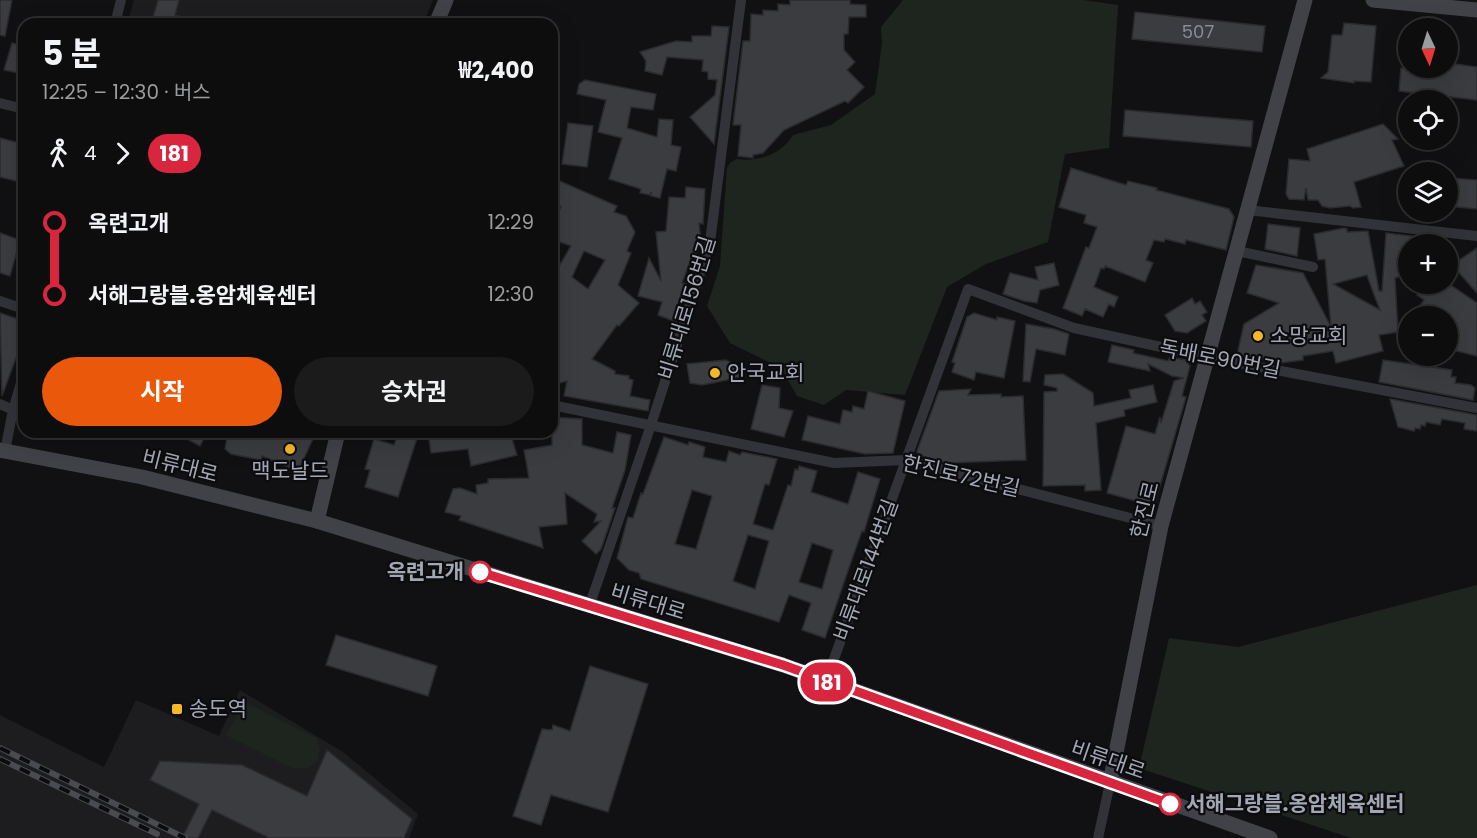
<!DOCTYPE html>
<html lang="ko">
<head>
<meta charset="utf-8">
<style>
  body { margin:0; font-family:Poppins,"Noto Sans KR",sans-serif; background:#1b1b1c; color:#f1f3f6; height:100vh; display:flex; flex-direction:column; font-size:22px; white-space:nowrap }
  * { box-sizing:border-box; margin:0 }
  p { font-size:20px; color:#9a9c9e }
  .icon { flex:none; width:33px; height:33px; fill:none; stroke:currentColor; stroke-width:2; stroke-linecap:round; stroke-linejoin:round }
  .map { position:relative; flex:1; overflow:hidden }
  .side { position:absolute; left:18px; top:18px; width:540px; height:420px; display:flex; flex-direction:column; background:#0d0d0e; border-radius:18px; box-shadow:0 6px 24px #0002,0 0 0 2px #2d2d2e }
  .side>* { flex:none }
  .badge { padding:0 12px; border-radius:20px; font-size:21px; line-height:39px }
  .needle { width:39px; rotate:176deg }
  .controls { position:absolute; left:1398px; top:18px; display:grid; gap:12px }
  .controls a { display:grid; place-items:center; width:60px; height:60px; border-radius:50%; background:#0d0d0e; box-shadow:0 6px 24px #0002,0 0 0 2px #2d2d2e; font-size:30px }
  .map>.badge { position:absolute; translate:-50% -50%; box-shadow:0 0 0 3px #fff }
  .legs { display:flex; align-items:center; gap:9px; height:66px; padding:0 24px; font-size:20px }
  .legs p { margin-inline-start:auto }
  .headline { display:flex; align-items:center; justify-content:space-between; height:102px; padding:0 24px }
  h1 { font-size:33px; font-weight:700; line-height:45px }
  .button { display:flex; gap:12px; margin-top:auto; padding:12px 24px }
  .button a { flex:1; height:69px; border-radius:36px; background:#ea580c; color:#fff; font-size:24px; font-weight:700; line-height:69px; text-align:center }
  .button a+a { background:#1b1b1c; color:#f1f3f6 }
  ul { padding:0 24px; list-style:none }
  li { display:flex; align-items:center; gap:21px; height:72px; font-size:22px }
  li i { display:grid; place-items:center; width:9px; height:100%; margin:0 8px; background:currentColor }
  li i::after { content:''; width:15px; height:15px; margin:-8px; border:4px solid; border-radius:50%; background:#0d0d0e }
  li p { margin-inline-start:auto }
  li:first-child i { background:linear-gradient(#0000 50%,currentColor 0) }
  li:last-child i { background:linear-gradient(currentColor 50%,#0000 0) }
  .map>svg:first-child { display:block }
</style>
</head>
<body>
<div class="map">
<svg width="1477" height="838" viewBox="0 0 1477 838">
  <rect width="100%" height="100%" fill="#111113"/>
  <g fill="#1d1d20">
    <polygon points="134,0 433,0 423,24 127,24"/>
    <polygon points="240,690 343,752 418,814 409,838 0,838 0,715 104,767 136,700 219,736"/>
  </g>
  <g fill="#1d251e">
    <path d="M903,0H1083L1118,5L1109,148L1065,154L1048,242L986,264L947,287L905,395L846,390L824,405L797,396L781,368L730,343L707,306L720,266L727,168L730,163L736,159C758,162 781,155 793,135L831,125L875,94L882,43L881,27Z"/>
    <polygon points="1477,585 1477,838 1351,838 1139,768 1169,638 1238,647"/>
    <polygon points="245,702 316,738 320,749 318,760 308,768 292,768 226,735"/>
  </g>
  <g fill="#3b3c40" stroke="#2b2b2f" stroke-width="1.5" fill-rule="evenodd">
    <polygon points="0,0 12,0 5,36 0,35"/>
    <polygon points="158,0 179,0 175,15 196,21 195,24 151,24"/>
    <polygon points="790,0 850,0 850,4 866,5 866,17 849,17 848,34 844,34 844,50 855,62 847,70 864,87 848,103 845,101 784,130 763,153 753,155 753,158 738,156 741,125 733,125 743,41 750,41 751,14 763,15 763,10 778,11 778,4 790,5"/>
    <polygon points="1135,12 1265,26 1262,52 1132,39"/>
    <polygon points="1344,23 1376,26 1371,82 1354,81 1354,83 1321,78 1328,72 1332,35 1342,35"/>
    <polygon points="712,26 729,27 714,144 690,117 715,95 717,80 708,79 708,72 702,71 703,60 667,57 662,75 645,71 646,61 640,52 676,41 692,42 692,36 711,36"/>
    <polygon points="12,43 24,46 24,74 4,70"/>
    <polygon points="1448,63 1477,67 1477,100 1399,91 1401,68 1448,68"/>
    <polygon points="585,80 656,94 653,110 631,107 627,128 657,137 659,119 673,120 671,145 681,147 676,171 667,169 660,198 651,196 651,192 650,195 640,193 641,189 609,179 622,138 598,132 606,100 577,94 579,84"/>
    <polygon points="1125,110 1253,121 1251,147 1123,136"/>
    <polygon points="568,123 593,126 587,167 562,164"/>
    <polygon points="1383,124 1398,139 1392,140 1404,166 1354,182 1361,207 1353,208 1350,206 1330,208 1322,206 1318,200 1308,200 1306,188 1304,200 1289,199 1286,194 1289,159 1310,161 1307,149"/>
    <polygon points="0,138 24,144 24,183 0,177"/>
    <polygon points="1071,168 1126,185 1128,181 1157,188 1156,190 1229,209 1234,217 1226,250 1186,240 1185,244 1165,239 1164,242 1154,240 1146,260 1153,263 1145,282 1105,266 1104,269 1101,268 1094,287 1118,297 1114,307 1109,304 1103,317 1085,309 1082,316 1063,308 1086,247 1089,248 1097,227 1084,223 1086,215 1059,207"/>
    <polygon points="1448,178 1477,180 1477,209 1448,206"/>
    <path d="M555,179L617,206L614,212L626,216L635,232L627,251L631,253L618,285L639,303L619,326L617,325L592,359L615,371V374L629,376V379L633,380L630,396L650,400L648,411L564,396L567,381L552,385V264L558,268L571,246L552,239L556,225L554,224L561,206L553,203ZM584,251L605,260L588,289L572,277Z"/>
    <polygon points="686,187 705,189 703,224 699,223 701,242 695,243 697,258 691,259 682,283 687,284 676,322 658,315 662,302 638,296 649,258 661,281 656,232 666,231 669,197 685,198"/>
    <polygon points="1268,224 1300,228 1297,256 1265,249"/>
    <path d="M1344,228L1347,229V232L1368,231L1379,291H1382L1386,233L1445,240V244H1408V274L1395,278L1398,332L1379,335L1383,351L1336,363L1333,351L1303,356V360L1280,363L1237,355L1244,324L1279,303L1247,293L1256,265L1303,273L1331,327L1325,259L1318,260L1314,234ZM1367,275L1373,292L1380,310L1333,284Z"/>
    <polygon points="0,233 20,240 10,276 0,273"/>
    <polygon points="1477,248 1477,293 1452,265"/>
    <polygon points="1054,263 1059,285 1040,290 1037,303 1024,301 1003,294 1010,273 1038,280 1035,267"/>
    <polygon points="1425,284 1449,284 1477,303 1477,356 1448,349 1448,316 1413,316 1424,300 1417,295"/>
    <polygon points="1192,298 1195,304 1200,301 1207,312 1202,315 1206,321 1187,333 1175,331 1165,315"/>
    <polygon points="0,313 24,321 24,336 2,396"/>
    <polygon points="974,313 997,320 997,317 1015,321 1004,378 976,372 974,380 952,372 955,363 952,362 967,317"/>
    <polygon points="1026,324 1054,329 1069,334 1065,355 1036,349 1030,382 1023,381"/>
    <polygon points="1112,345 1134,350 1133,353 1168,361 1170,357 1185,360 1190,366 1182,396 1186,397 1154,506 1107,493 1126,426 1155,434 1160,417 1161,423 1174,381 1184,378 1172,376 1148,364 1150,371 1108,362"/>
    <polygon points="726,360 741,369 742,377 702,385 690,383 687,364"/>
    <polygon points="1383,360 1452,370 1451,377 1456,377 1455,383 1471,385 1475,388 1473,400 1379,382"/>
    <polygon points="1063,374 1093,393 1094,406 1131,398 1129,390 1153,385 1157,402 1124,410 1125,416 1096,423 1101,490 1085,491 1085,485 1043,486 1044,392 1057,391 1057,388 1044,385 1045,375"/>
    <polygon points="762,385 780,388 779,408 793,411 784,437 751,429"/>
    <polygon points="971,389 968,395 1001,394 1001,397 1023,396 1026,460 946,463 918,455 917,451 939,391"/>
    <polygon points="868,391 905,401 893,453 865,454 802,440 808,416 840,424 843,410 852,412 853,406 864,409"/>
    <polygon points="1390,399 1477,415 1477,431 1464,429 1465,423 1442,419 1440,425 1426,422 1425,426 1421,425 1420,429 1415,428 1414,431 1398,427"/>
    <polygon points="552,417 582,419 582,445 613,453 617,432 631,435 625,470 612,508 615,508 601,549 596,554 582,541 601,521 594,522 597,514 565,493 567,524 539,527 543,548 459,520 461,516 445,512 453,489 460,488 477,494 476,485 488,483 488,479 529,478 524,450 552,445"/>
    <polygon points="174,432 207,432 200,446"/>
    <polygon points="235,432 263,432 277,436 278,432 297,432 313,439 298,471 262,456 261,460 231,454 225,449 227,437 232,438"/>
    <polygon points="399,432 417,438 398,497 365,487 370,470 365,469 374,439 394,445"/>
    <polygon points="428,432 510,432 517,455 471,466 468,449 431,453"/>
    <path d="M664,437L688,445L689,442L705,447L703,457L726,462L729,451L740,455L742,452L777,459L769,485L765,484L753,524L773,530L788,485L791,486L795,469L798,470L799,466L817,471L811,492L848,504L858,472L880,479L864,532L862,531L852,559L825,638L802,630L811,603L789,595L779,622L641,579L639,573L629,570L617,558L628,517L633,518L641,493L643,494ZM692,490L712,496L696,549L675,544ZM748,535L769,541L755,589L733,581ZM812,543L833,550L822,589L799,582Z"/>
    <polygon points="336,635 437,666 428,696 326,665"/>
    <polygon points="590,666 648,684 608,812 551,795 541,825 513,816 542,729 552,730 553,725 570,731"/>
    <polygon points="327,750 412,819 404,838 269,838 212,810 198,838 182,838 199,804 150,780 160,761 242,765 307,796"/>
  </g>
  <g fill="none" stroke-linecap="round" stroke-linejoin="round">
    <g stroke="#323338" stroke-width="10">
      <polyline points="115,24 121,0"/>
      <polyline points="0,103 24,109"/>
      <polyline points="1247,210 1477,236"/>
      <polyline points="1237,251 1313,267"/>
      <polyline points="0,301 24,309"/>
      <polyline points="0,404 13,410"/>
      <polyline points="552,405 834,463 906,460 1161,526"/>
      <polyline points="5,451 13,410 24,373"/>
      <polyline points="589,607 651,425 710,242 741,0"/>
      <polyline points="826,681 968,289 1074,328 1207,357 1477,408"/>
      <polyline points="1098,838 1110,783"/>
    </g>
    <g stroke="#404248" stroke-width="15">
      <polyline points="1373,0 1477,10"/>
      <polyline points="436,24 446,0"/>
      <polyline points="0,450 142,477 317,521 783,665 1270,838"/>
      <polyline points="317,521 338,432"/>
      <polyline points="1110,783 1161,526 1305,0"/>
    </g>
    <g stroke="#494b51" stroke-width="6">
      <g id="rail">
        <polyline points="0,748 185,838"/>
        <polyline points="0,759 157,834"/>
      </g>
    </g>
    <use href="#rail" stroke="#0c0c0e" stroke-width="4" stroke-dasharray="11" stroke-linecap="butt"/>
  </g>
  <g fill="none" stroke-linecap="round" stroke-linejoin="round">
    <g stroke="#fff" stroke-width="14">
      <polyline id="line-1" points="480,572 783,665 1170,804"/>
    </g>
    <use href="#line-1" stroke="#d7263d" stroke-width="9"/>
  </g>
  <g fill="#f4b728" stroke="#0c0c0e" stroke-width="2">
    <circle cx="1258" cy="336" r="6"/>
    <circle cx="715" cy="373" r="6"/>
    <circle cx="290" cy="449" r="6"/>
    <rect x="171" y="703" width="12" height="12" rx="3"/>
  </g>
  <g fill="#fff" stroke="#d7263d" stroke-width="3">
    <circle cx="480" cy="572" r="10"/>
    <circle cx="1170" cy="804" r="10"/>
  </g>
  <g text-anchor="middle" stroke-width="4.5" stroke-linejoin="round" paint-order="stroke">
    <g font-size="18" fill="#888c97">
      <text x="1198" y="38">507</text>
    </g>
    <g font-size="21" fill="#a2a7b4" stroke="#0c0c0e">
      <text transform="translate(687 308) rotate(-73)" y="7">비류대로156번길</text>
      <text transform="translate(1220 359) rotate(11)" y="7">독배로90번길</text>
      <text transform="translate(180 466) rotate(14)" y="7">비류대로</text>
      <text transform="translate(961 476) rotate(13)" y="7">한진로72번길</text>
      <text transform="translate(1145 510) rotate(-76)" y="7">한진로</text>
      <text transform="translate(866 570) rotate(-70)" y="7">비류대로144번길</text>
      <text transform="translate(648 602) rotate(17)" y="7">비류대로</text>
      <text transform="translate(1108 760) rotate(19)" y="7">비류대로</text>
    </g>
    <g font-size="21" fill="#a2a7b4" stroke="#0c0c0e" text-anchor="start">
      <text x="1270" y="343">소망교회</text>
      <text x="727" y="380">안국교회</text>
      <text x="290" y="478" text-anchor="middle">맥도날드</text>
      <text x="189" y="716">송도역</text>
    </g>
    <g font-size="21" font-weight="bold" fill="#a2a7b4" stroke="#0c0c0e" text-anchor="end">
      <text x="464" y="579">옥련고개</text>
      <text x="1186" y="811" text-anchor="start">서해그랑블.옹암체육센터</text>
    </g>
  </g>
</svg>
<div class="controls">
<a><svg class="needle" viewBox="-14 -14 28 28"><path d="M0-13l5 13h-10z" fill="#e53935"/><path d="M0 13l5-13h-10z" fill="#9a9c9e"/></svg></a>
<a><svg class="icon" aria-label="locate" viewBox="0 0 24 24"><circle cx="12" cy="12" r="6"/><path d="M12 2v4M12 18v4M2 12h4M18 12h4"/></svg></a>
<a><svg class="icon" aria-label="layers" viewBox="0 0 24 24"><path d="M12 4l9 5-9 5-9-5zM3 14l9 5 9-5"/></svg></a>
<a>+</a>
<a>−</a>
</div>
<b class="badge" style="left:827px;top:682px;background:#d7263d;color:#fff">181</b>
<section class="side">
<div class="headline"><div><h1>5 분</h1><p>12:25 – 12:30 · 버스</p></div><b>₩2,400</b></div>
<div class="legs"><svg class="icon" aria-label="walk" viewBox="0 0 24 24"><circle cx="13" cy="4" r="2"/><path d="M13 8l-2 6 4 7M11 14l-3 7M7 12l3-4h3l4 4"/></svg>4<svg class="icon" aria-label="forward" viewBox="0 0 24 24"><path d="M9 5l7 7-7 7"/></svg><b class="badge" style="background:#d7263d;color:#fff">181</b></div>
<ul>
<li><i style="color:#d7263d"></i><b>옥련고개</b><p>12:29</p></li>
<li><i style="color:#d7263d"></i><b>서해그랑블.옹암체육센터</b><p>12:30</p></li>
</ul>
<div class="button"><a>시작</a><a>승차권</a></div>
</section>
</div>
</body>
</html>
